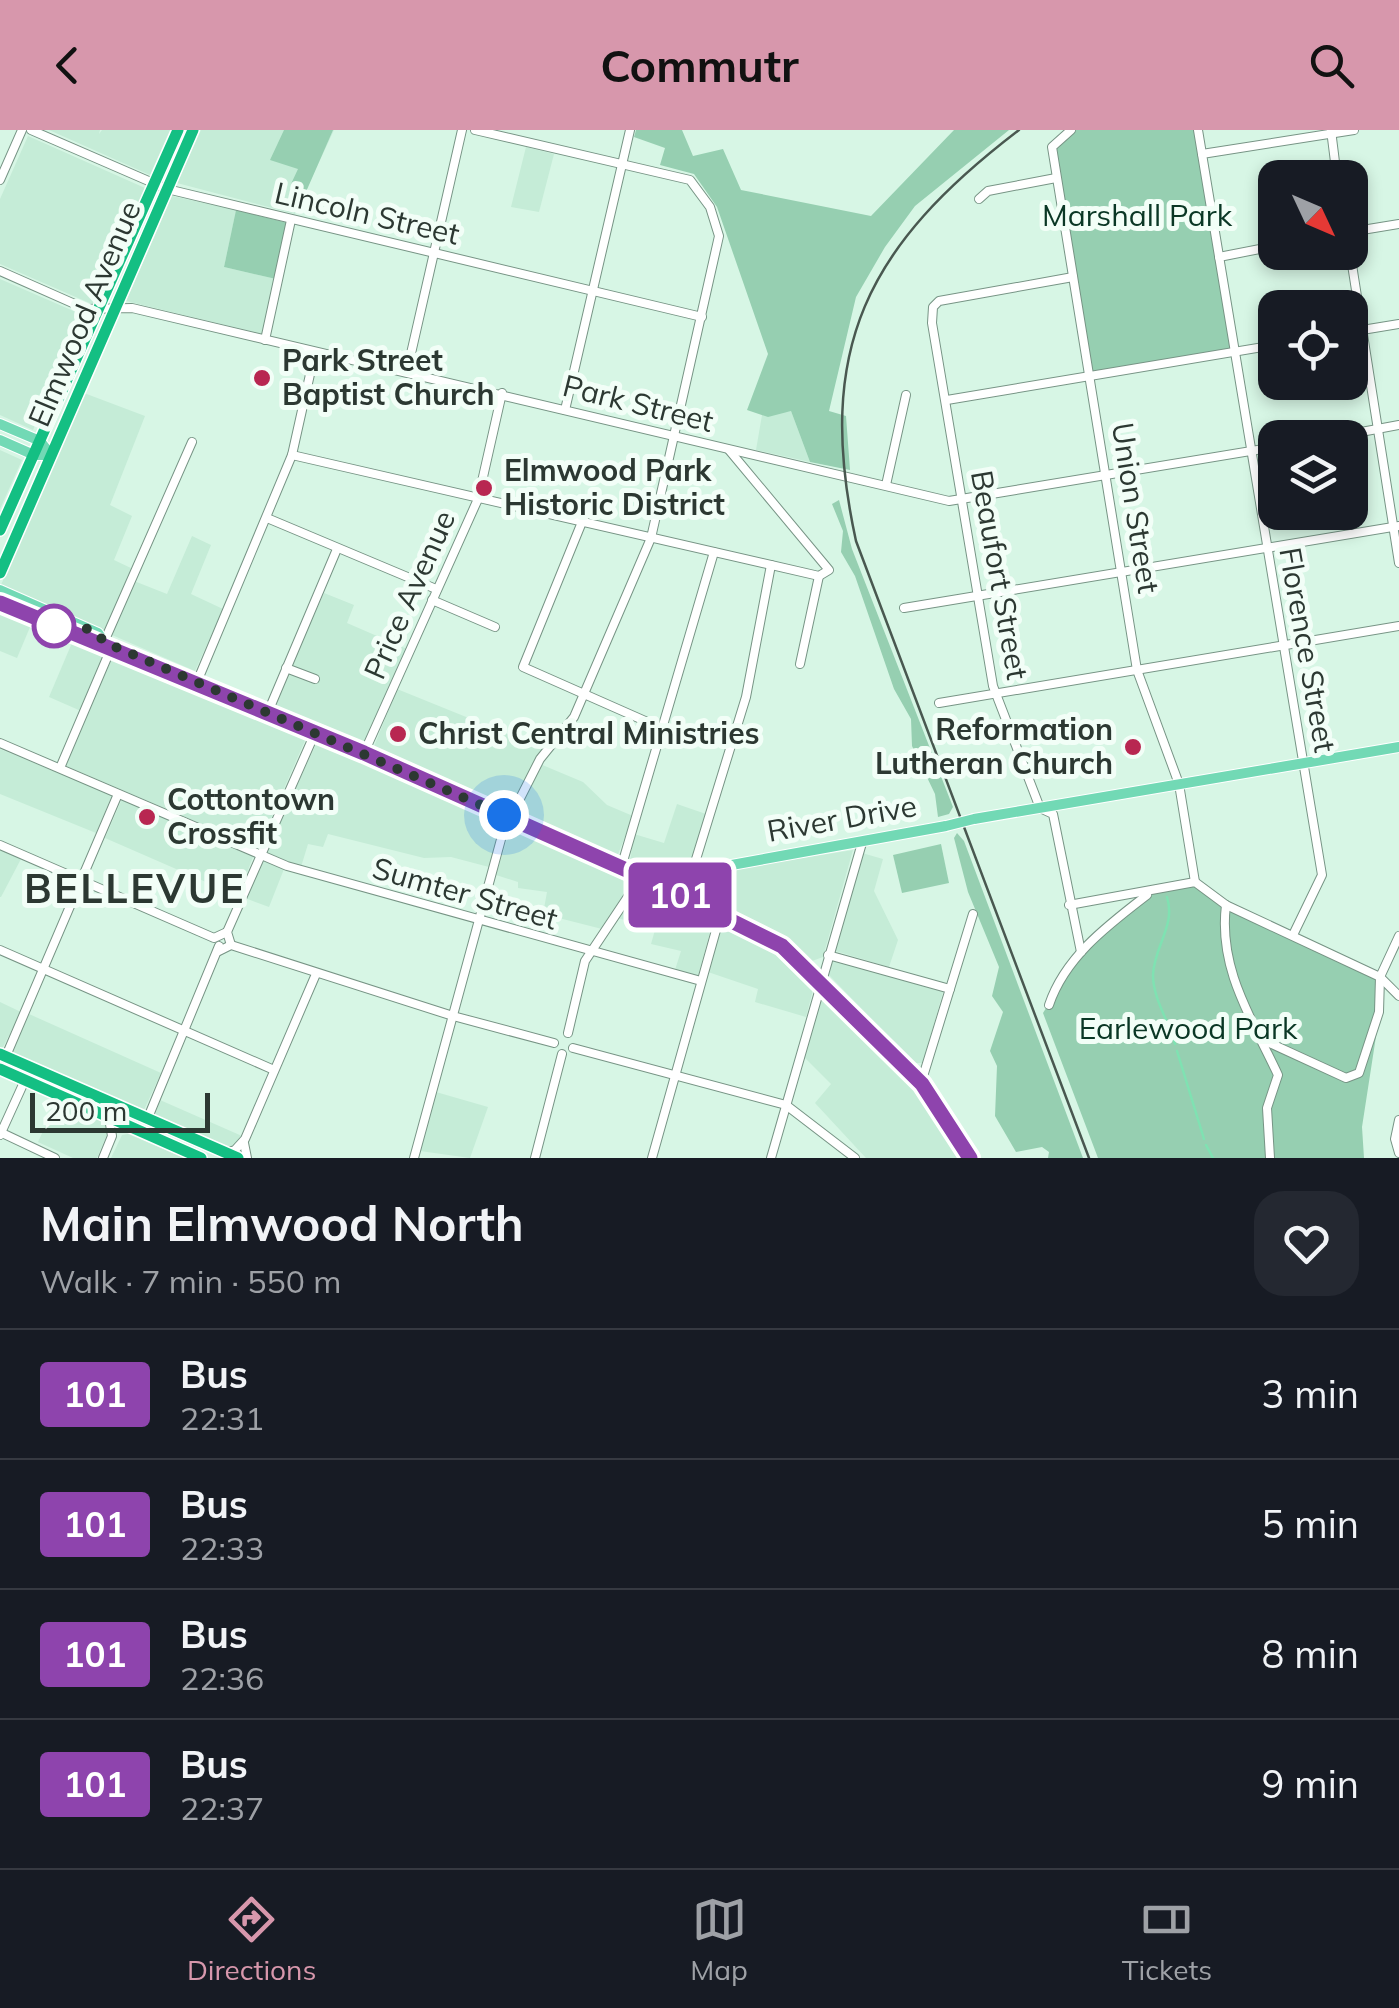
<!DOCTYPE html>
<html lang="en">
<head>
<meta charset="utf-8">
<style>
  body { margin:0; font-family:Mulish,sans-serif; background:#242831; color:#f1f3f6; height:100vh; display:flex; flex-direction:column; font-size:38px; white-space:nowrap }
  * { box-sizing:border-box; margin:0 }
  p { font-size:32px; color:#9ea1a6 }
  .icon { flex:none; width:55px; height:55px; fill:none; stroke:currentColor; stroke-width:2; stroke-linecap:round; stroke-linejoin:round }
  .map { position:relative; height:1028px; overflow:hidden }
  .sheet { display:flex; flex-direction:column; background:#171b24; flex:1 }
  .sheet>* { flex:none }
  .badge { padding:0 20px; border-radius:8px; font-size:35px; line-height:65px }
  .needle { width:65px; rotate:134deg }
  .buttons { position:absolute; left:1258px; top:30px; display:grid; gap:20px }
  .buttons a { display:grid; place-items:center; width:110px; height:110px; border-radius:20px; background:#171b24; box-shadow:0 5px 15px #0003; font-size:50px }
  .scale { position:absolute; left:30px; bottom:25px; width:180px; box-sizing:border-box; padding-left:10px; border:5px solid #2c3832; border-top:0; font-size:28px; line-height:35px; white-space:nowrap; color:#2c3832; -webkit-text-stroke:8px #f2fef7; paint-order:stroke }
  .you { position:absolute; width:50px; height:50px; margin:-25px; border:8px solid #fff; border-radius:50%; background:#1a73e8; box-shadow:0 0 0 15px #1a73e833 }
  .map>.badge { position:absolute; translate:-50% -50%; box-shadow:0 0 0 5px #fff }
  .round { display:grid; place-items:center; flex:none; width:105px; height:105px; border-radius:30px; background:#242831 }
  .summary { display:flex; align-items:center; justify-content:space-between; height:170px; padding:0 40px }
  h1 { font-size:48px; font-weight:700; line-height:75px }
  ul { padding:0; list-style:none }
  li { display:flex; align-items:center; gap:30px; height:130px; padding:0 40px; border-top:2px solid #363941 }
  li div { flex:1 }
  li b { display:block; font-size:38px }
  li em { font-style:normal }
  li .badge { min-width:110px; font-weight:700; text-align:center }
  header { display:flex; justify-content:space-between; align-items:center; height:130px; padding:0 40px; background:#d797ac; color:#111; font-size:45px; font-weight:700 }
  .tab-bar { display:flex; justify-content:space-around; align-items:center; height:140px; border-top:2px solid #363941; background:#171b24; font-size:28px; color:#9ea1a6 }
  .tab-bar a { display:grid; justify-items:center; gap:5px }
  .tab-bar .active { color:#d797ac }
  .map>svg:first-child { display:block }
</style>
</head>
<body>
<header><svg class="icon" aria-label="back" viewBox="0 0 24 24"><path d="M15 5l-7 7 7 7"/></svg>Commutr<svg class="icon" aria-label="search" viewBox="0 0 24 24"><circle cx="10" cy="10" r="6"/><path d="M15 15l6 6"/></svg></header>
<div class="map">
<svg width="1399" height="1028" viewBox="0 0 1399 1028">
  <rect width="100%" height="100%" fill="#d7f6e5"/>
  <g fill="#c5ecd7">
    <polygon points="49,0 100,0 99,4 102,0 170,0 150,45"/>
    <polygon points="201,0 334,0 295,84 177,53"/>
    <polygon points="28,6 145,58 94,175 0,134 0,69"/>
    <polygon points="526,17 554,24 539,82 511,77"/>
    <polygon points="172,66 236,80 224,137 276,149 262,204 126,171"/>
    <polygon points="0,149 85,186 33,300 0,285"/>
    <polygon points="84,263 145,286 110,375 132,386 114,430 133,439 104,500 1,455"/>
    <polygon points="791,281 810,332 756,320 762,285"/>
    <polygon points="0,320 22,330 0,379"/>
    <polygon points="192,406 211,415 191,464 223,479 195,541 112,505 134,451 167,464"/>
    <polygon points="324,463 354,475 347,493 407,519 363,615 273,577"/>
    <polygon points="0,476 33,490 17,528 0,521"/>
    <polygon points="74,508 106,522 81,581 49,567"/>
    <polygon points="114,524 307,606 258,718 64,635"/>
    <polygon points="397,559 545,619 510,679 373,619"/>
    <polygon points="318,610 503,690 489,737 451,727 424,728 328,704 323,717 308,714 301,737 266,722"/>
    <polygon points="0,619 112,665 96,703 0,664"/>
    <polygon points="540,634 583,652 607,675 633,686 617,727 518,682"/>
    <polygon points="122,669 253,727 238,766 105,708"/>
    <polygon points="677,674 706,684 691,733 646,741 630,732 634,704 664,713"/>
    <polygon points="511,696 631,754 602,799 543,784 547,762 518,758 518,752 496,745"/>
    <polygon points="0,718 22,727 1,767 0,767"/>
    <polygon points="853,720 823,827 812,831 758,795 674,755 675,748"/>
    <polygon points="862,723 883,729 874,761 898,810 889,837 832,820"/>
    <polygon points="263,730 284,739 269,777 245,768"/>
    <polygon points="640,758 713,791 698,846 675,840 681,821 651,814 655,800 618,788"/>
    <polygon points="723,793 775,817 815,852 806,887 755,872 758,859 708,842"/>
    <polygon points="832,830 943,862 923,933 914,933 829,845"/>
    <polygon points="828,867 917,959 959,1028 866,1028 815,973 831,954 803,926 822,869"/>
    <polygon points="0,872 21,882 2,919 0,919"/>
    <polygon points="29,884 161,943 144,980 12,923"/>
    <polygon points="436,962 488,977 470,1028 420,1021"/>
    <polygon points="160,970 242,1006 232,1020 155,985"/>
    <polygon points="57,971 105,992 108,1002 97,1028 73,1028 38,1012"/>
    <polygon points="128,1004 185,1028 111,1028 122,1005"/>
  </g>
  <g fill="#96cfb1">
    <polygon points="284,0 333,0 302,71 291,54 298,39 270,30"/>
    <polygon points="636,0 682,0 693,26 723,19 741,60 871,86 954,0 1009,0 915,76 885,117 856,167 829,281 846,286 850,340 810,332 791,281 768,287 747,280 768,224 717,77 694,44 660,35 665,18 634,7"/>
    <polygon points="1071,0 1198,0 1234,222 1090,246 1054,12"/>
    <polygon points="236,80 288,93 276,149 224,137"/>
    <polygon points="839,370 852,419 953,677 949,684 938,687 935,664 912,616 911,589 894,559 855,446 841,422 843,401 832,374"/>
    <polygon points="957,703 964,711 1083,1028 1048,1028 1049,1022 1042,1017 1016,1022 995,986 997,936 990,921 1003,882 992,866 999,837 968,762 954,708"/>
    <polygon points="941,714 949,753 902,763 893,725"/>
    <polygon points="1195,752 1226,775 1380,847 1383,861 1362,997 1364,1028 1098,1028 1043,883 1081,822 1150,762"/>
  </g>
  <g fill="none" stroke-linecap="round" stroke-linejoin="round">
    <g stroke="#7fe2b2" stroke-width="2.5">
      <path d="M1167,767C1176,796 1154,816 1153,845C1153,869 1169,891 1175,914"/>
      <polyline points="1177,921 1204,1009"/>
      <polyline points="1206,1015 1213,1028"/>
    </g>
    <g stroke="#779485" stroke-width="10">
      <g id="minor">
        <polyline points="31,0 167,59 702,187"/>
        <polyline points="1071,0 1052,17 1137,540 1179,654 1195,752"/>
        <polyline points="1198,0 1322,745 1293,805"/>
        <polyline points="1331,0 1337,48"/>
        <polyline points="1202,24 1354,0"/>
        <polyline points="0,50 22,0"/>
        <polyline points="979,69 988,61 1056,48"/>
        <polyline points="1350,102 1399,94"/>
        <polyline points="1350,122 1399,433"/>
        <polyline points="1219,127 1275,116"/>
        <polyline points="0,141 86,179 132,178 949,371 1275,317"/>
        <polyline points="1073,147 939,171 933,177 932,193 993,556 1040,678 1053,684 1081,822"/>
        <polyline points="1350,202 1399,194"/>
        <polyline points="265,210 291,90"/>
        <polyline points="407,241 462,0"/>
        <polyline points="947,270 1275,215"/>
        <polyline points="565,280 630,0"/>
        <polyline points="1329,308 1399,295"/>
        <polyline points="292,325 819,446 829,440 729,320"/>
        <polyline points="886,355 906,265"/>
        <polyline points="267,388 436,459"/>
        <polyline points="582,392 523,537 661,598"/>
        <polyline points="432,470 495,497"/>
        <polyline points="904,478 1399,396"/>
        <polyline points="104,512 192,312"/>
        <polyline points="800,534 819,446"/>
        <polyline points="286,538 315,549"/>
        <polyline points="197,552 292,325 315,222"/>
        <polyline points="939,573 1399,496"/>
        <polyline points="268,582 337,419"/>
        <polyline points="0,613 287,736 701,851"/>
        <polyline points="364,623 478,369 502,263"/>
        <polyline points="60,638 112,516"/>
        <polyline points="0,715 214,808 227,802"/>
        <polyline points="621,738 714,422"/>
        <polyline points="693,739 746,567 771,435"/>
        <polyline points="1069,775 1195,752 1226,775 1380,847 1399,866"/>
        <path d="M1226,775C1218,839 1252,889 1278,945L1267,978L1270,1028"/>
        <polyline points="231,815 227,802 315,603"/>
        <polyline points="0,820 274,940"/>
        <polyline points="219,821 231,815 453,886 554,913"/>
        <polyline points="828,825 950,859"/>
        <path d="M1049,875C1065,827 1108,795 1147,765"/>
        <polyline points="568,903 585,831 633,759 649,750"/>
        <polyline points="1263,910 1346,948 1359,943 1379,882 1380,847 1399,806"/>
        <polyline points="573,918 786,975 855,1028"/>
        <polyline points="6,926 118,664"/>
        <polyline points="921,953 973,784"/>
        <polyline points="147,990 219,816"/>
        <polyline points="1399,990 1395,1009 1399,1023"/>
        <polyline points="0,1002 55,1028"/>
        <polyline points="0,1005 25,950"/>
        <polyline points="244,1013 247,1028"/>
        <polyline points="225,1023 235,1020 245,1009 316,844"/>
        <polyline points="103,1028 112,1006 109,988"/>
        <polyline points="414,1028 503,702 540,629 574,587 651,408 719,106 710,77 690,50 475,0"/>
        <polyline points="535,1028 562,924"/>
        <polyline points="652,1028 720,786"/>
        <polyline points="771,1028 862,713"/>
      </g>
    </g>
    <g stroke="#fff" stroke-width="12">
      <g id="major">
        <polyline points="0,294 40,311 51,325"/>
        <polyline points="0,310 34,325 51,325"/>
        <polyline points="0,460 98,503 104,512"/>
        <polyline points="0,473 364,623 649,750 782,816 921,953 971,1028"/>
        <polyline points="974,689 1399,617"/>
        <polyline points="649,750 946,696"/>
      </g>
    </g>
    <g stroke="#fff" stroke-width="14">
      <g id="highway">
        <polyline points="0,400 178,0"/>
        <polyline points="0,443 193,0"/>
        <polyline points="0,924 238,1028"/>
        <polyline points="0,939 201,1028"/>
      </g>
    </g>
    <use href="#minor" stroke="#fff" stroke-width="8"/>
    <use href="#major" stroke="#72d9b5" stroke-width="10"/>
    <use href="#highway" stroke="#14bf83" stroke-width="11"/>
    <path stroke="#495850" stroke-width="2.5" d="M1019,0C867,116 814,218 856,411L1089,1028"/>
    <g stroke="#fff" stroke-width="12" stroke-linecap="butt">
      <polyline id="major-bridge" points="946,696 974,689"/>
    </g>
    <use href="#major-bridge" stroke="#72d9b5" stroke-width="10"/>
  </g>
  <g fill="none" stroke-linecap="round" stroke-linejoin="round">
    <g stroke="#fff" stroke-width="22">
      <polyline id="line" points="0,473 364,623 649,750 782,816 922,954 970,1028"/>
    </g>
    <use href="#line" stroke="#8e44ad" stroke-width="15"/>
    <polyline stroke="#2c3832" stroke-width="10" stroke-dasharray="0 18" points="54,496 68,490 98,504 104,512 504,685"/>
  </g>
  <g fill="#b82751" stroke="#f2fef7" stroke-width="4">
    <circle cx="262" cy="248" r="10"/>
    <circle cx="484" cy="358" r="10"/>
    <circle cx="398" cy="604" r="10"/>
    <circle cx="1133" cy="617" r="10"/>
    <circle cx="147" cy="687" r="10"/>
  </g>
  <circle fill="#fff" stroke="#8e44ad" stroke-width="5" cx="54" cy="496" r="20"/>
  <g text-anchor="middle" stroke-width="10" stroke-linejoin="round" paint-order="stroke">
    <g font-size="30" fill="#2c3832" stroke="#f2fef7">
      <text transform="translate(367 84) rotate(13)" y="10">Lincoln Street</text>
      <text transform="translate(85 184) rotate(-67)" y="10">Elmwood Avenue</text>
      <text transform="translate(638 274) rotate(14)" y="10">Park Street</text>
      <text transform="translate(1135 378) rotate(81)" y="10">Union Street</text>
      <text transform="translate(999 445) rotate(80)" y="10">Beaufort Street</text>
      <text transform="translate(410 465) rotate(-66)" y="10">Price Avenue</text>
      <text transform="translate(1307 520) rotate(80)" y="10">Florence Street</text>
      <text transform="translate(842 689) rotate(-10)" y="10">River Drive</text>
      <text transform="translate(465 764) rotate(16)" y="10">Sumter Street</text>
    </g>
    <g font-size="30" fill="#0a3725" stroke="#f2fef7">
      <text x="1137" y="96">Marshall Park</text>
      <text x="1188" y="909">Earlewood Park</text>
    </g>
    <g font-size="30" font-weight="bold" fill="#2c3832" stroke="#f2fef7" text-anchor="start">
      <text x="282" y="241">Park Street<tspan x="282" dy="34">Baptist Church</tspan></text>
      <text x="504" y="351">Elmwood Park<tspan x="504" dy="34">Historic District</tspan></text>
      <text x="1113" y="610" text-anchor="end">Reformation<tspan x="1113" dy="34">Lutheran Church</tspan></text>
      <text x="418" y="614">Christ Central Ministries</text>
      <text x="167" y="680">Cottontown<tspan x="167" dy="34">Crossfit</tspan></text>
    </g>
    <g font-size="40" font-weight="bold" letter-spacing="2.5" fill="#2c3832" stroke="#f2fef7">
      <text x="135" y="773">BELLEVUE</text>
    </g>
  </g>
</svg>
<div class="buttons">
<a><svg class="needle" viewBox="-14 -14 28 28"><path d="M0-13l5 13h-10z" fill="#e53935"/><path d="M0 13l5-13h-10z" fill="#9ea1a6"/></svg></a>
<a><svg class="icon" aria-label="locate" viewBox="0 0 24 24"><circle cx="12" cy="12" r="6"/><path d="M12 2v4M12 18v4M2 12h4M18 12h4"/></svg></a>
<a><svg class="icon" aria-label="layers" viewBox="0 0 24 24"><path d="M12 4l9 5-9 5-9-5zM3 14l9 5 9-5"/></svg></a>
</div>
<div class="scale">200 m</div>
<div class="you" style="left:504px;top:685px"></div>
<b class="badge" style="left:680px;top:765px;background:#8e44ad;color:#fff">101</b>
</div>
<section class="sheet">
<div class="summary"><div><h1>Main Elmwood North</h1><p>Walk · 7 min · 550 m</p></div><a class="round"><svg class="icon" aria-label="heart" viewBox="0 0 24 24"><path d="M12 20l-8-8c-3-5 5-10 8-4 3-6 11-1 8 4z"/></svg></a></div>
<ul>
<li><span class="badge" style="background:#8e44ad;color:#fff">101</span><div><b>Bus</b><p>22:31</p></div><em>3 min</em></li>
<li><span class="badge" style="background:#8e44ad;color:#fff">101</span><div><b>Bus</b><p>22:33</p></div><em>5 min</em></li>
<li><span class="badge" style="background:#8e44ad;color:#fff">101</span><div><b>Bus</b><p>22:36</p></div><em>8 min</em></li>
<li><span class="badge" style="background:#8e44ad;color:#fff">101</span><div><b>Bus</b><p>22:37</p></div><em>9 min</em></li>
</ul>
</section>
<nav class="tab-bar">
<a class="active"><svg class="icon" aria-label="directions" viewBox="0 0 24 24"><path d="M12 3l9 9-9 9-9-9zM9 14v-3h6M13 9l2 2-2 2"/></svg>Directions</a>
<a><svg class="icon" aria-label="map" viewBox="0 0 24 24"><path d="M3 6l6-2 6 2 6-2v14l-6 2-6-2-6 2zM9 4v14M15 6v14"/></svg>Map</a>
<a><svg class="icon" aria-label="tickets" viewBox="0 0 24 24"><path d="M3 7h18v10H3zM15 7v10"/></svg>Tickets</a>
</nav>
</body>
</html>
